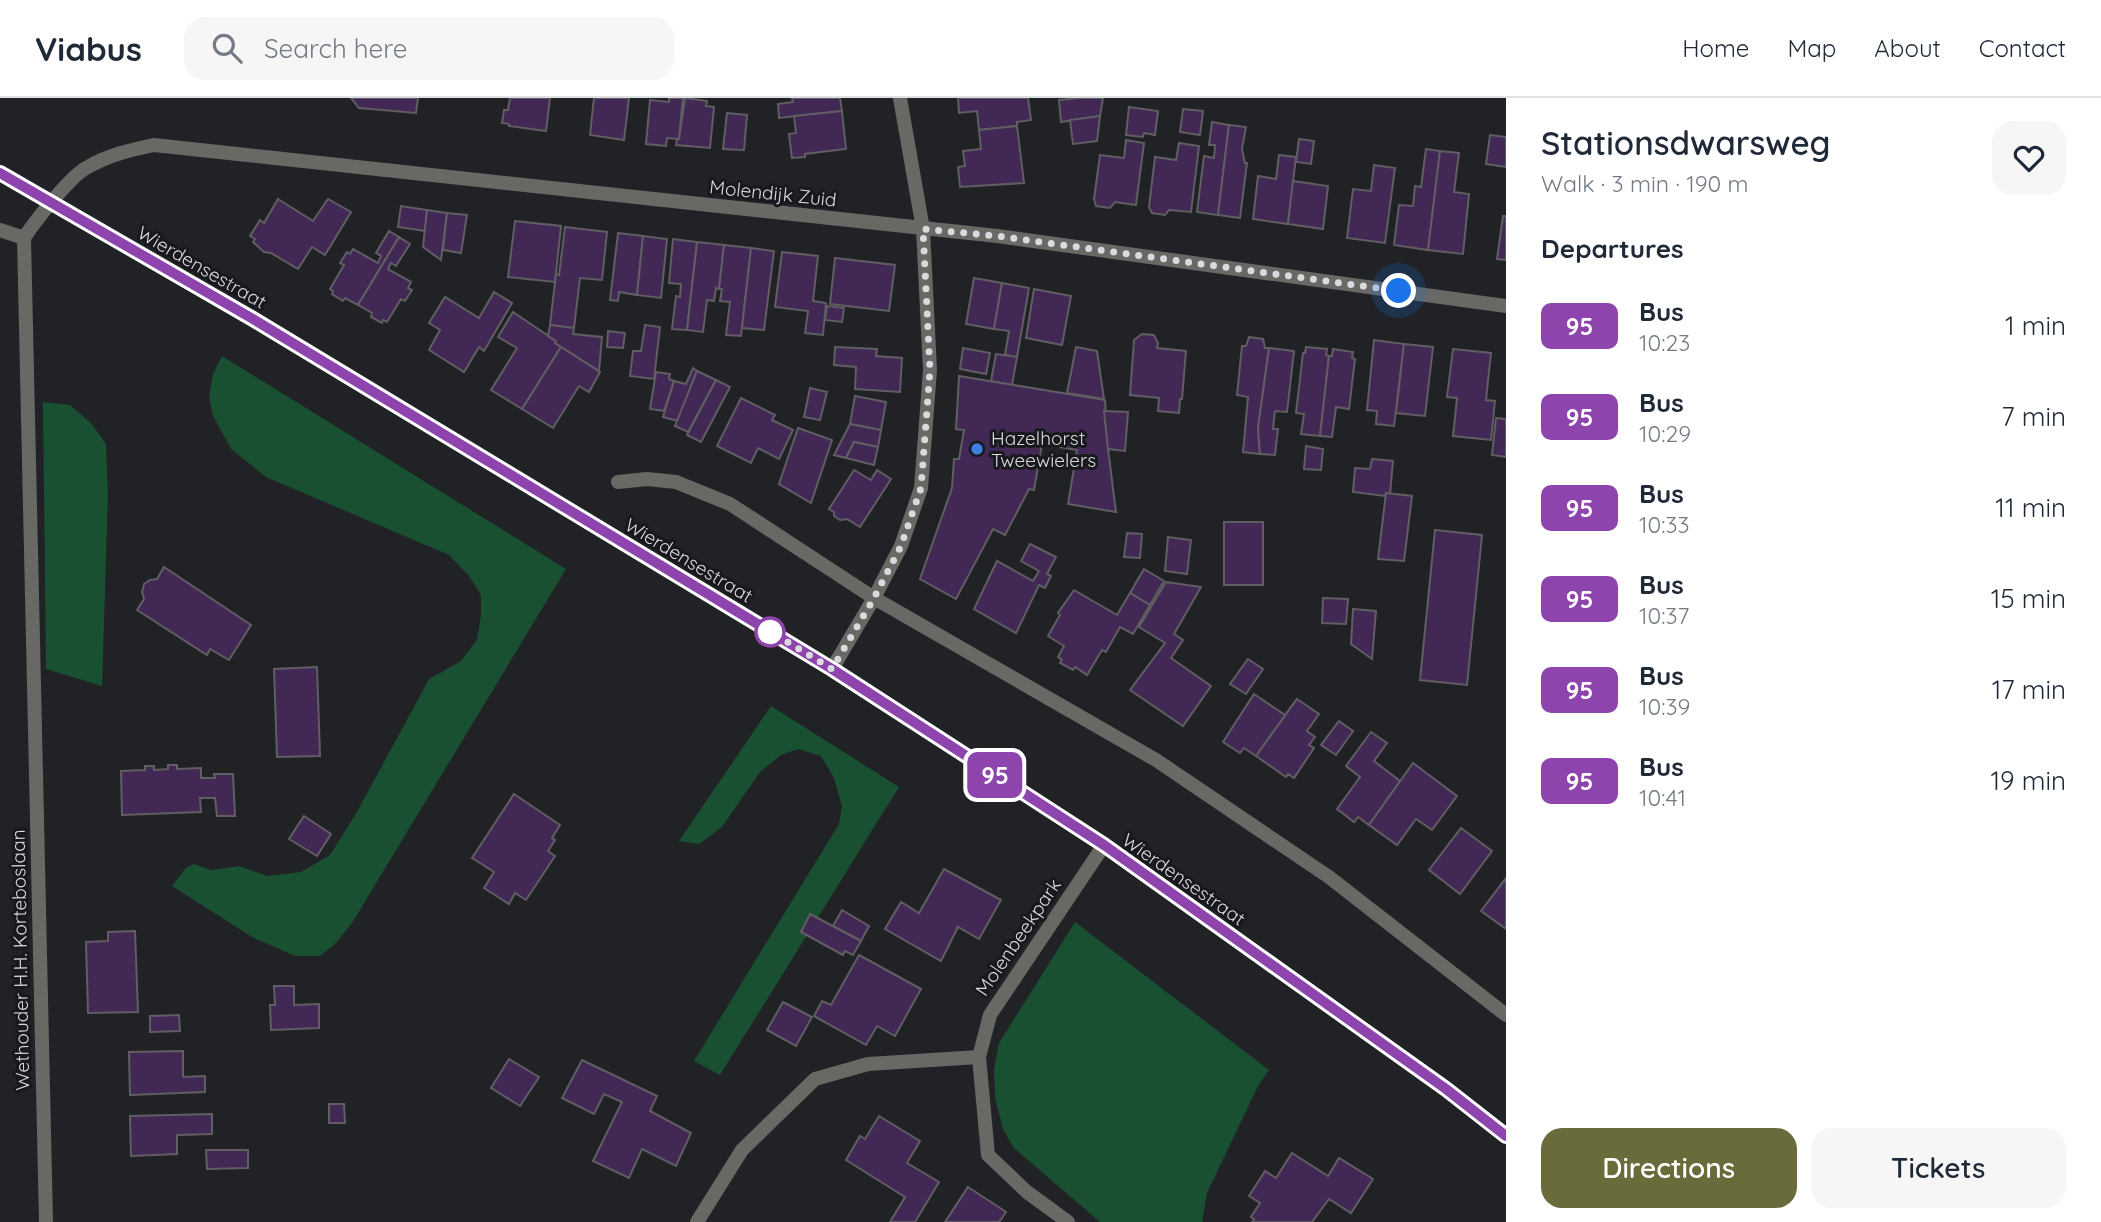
<!DOCTYPE html>
<html lang="en">
<head>
<meta charset="utf-8">
<style>
  body { margin:0; font-family:Quicksand,sans-serif; background:#f6f6f7; color:#1f2937; height:100vh; display:flex; flex-direction:column; font-size:26px; white-space:nowrap }
  * { box-sizing:border-box; margin:0 }
  p { font-size:23px; color:#747a83 }
  .icon { flex:none; width:38px; height:38px; fill:none; stroke:currentColor; stroke-width:2; stroke-linecap:round; stroke-linejoin:round }
  .map { position:relative; flex:1; overflow:hidden }
  .sheet { display:flex; flex-direction:column; background:#fff; width:595px }
  .sheet>* { flex:none }
  .badge { padding:0 14px; border-radius:10px; font-size:24px; line-height:46px }
  .you { position:absolute; width:35px; height:35px; margin:-18px; border:5px solid #fff; border-radius:50%; background:#1a73e8; box-shadow:0 0 0 10px #1a73e833 }
  .map>.badge { position:absolute; translate:-50% -50%; box-shadow:0 0 0 4px #fff }
  h2 { padding:0 35px; font-size:26px; line-height:63px }
  .round { display:grid; place-items:center; flex:none; width:74px; height:74px; border-radius:21px; background:#f6f6f7 }
  .overview { display:flex; align-items:center; justify-content:space-between; height:119px; padding:0 35px }
  h1 { font-size:33px; font-weight:600; line-height:52px }
  .action { display:flex; gap:14px; margin-top:auto; padding:14px 35px }
  .action a { flex:1; height:80px; border-radius:21px; background:#696b3a; color:#fff; font-size:28px; font-weight:600; line-height:80px; text-align:center }
  .action a+a { background:#f6f6f7; color:#1f2937 }
  ul { padding:0; list-style:none }
  li { display:flex; align-items:center; gap:21px; height:91px; padding:0 35px }
  li div { flex:1 }
  li b { display:block; font-size:26px }
  li em { font-style:normal }
  li .badge { min-width:77px; font-weight:700; text-align:center }
  header { display:flex; align-items:center; gap:42px; box-sizing:border-box; height:98px; padding:0 35px; background:#fff; border-bottom:2px solid #e0e1e3 }
  header strong { font-size:33px }
  nav { display:flex; gap:38px; margin-inline-start:auto; font-size:24px }
  .search { width:490px; height:63px; background:#f6f6f7; display:flex; align-items:center; gap:18px; box-sizing:border-box; padding:0 24px; border-radius:21px; color:#747a83; font-size:26px }
  main { display:flex; flex:1; min-height:0 }
  .map>svg:first-child { display:block }
</style>
</head>
<body>
<header>
<strong>Viabus</strong>
<div class="search"><svg class="icon" aria-label="search" viewBox="0 0 24 24"><circle cx="10" cy="10" r="6"/><path d="M15 15l6 6"/></svg>Search here</div>
<nav><a>Home</a><a>Map</a><a>About</a><a>Contact</a></nav>
</header>
<main>
<div class="map">
<svg width="1506" height="1124" viewBox="0 0 1506 1124">
  <rect width="100%" height="100%" fill="#212226"/>
  <g fill="#195031">
    <polygon points="222,258 566,471 352,825 336,845 320,858 295,858 252,839 172,788 186,770 194,766 211,772 239,768 267,778 301,774 330,757 357,714 429,581 461,563 477,542 481,517 481,497 469,478 449,457 266,379 231,351 213,318 209,298 213,276"/>
    <polygon points="43,304 70,307 91,325 106,346 108,397 102,588 46,571"/>
    <polygon points="771,608 899,689 720,977 694,963 839,726 842,708 834,680 821,658 798,651 781,657 760,674 722,729 699,746 679,743"/>
    <polygon points="1075,824 1269,972 1258,988 1207,1095 1202,1124 1100,1124 1014,1050 1003,1031 995,1000 994,971 999,945"/>
  </g>
  <g fill="#422855" stroke="#605e63" stroke-width="2">
    <polygon points="351,0 418,0 416,15 359,10"/>
    <polygon points="510,0 550,0 546,33 509,28 509,26 502,25 504,12 508,12"/>
    <polygon points="594,0 629,0 624,42 590,37"/>
    <polygon points="669,0 683,0 679,41 667,40 666,48 646,46 650,2 669,4"/>
    <polygon points="685,0 707,3 706,8 714,9 710,50 676,47 677,41 679,41"/>
    <polygon points="792,0 840,0 842,13 779,20 778,6 793,4"/>
    <polygon points="958,0 1028,0 1031,22 1017,24 1017,28 979,32 977,13 959,15"/>
    <polygon points="1079,0 1103,0 1100,18 1061,24 1059,2"/>
    <polygon points="1129,9 1158,13 1155,37 1144,35 1143,39 1126,37"/>
    <polygon points="1183,11 1203,13 1200,37 1180,34"/>
    <polygon points="842,13 846,51 805,56 805,59 792,60 789,36 796,35 794,18"/>
    <polygon points="727,15 747,17 744,52 723,51"/>
    <polygon points="1100,18 1097,43 1073,46 1070,22"/>
    <polygon points="1212,24 1229,27 1218,117 1197,114 1204,58 1214,60 1215,47 1209,47"/>
    <polygon points="1229,27 1246,29 1242,51 1245,65 1247,65 1240,120 1218,117"/>
    <polygon points="1017,28 1024,85 960,89 958,69 965,68 963,53 981,51 979,32"/>
    <polygon points="1490,37 1506,39 1506,69 1486,66"/>
    <polygon points="1299,41 1314,43 1311,66 1296,64"/>
    <polygon points="1126,42 1144,45 1136,107 1115,104 1110,110 1096,108 1094,101 1100,57 1124,60"/>
    <polygon points="1179,45 1199,48 1191,114 1169,112 1165,117 1152,115 1149,109 1155,59 1176,62"/>
    <polygon points="1426,51 1440,53 1428,152 1394,147 1399,107 1413,108 1415,88 1421,89"/>
    <polygon points="1440,53 1459,55 1454,94 1469,96 1463,156 1428,152"/>
    <polygon points="1279,57 1296,59 1288,126 1253,121 1258,78 1276,81"/>
    <polygon points="1374,67 1395,70 1385,145 1347,140 1353,91 1371,93"/>
    <polygon points="1293,83 1328,88 1323,131 1288,126"/>
    <polygon points="278,101 313,123 328,101 351,114 325,157 312,149 298,171 271,155 264,154 253,144 255,141 250,138 260,122 264,125"/>
    <polygon points="401,108 427,112 426,133 398,129"/>
    <polygon points="427,112 447,115 441,162 423,149"/>
    <polygon points="447,115 467,117 461,155 443,152"/>
    <polygon points="1503,118 1506,118 1506,162 1497,161"/>
    <polygon points="515,123 561,128 555,184 508,179"/>
    <polygon points="565,129 607,134 602,182 580,180 574,230 550,227 556,176 559,177"/>
    <polygon points="389,133 399,139 358,207 345,200 343,203 332,196 333,193 330,191 344,167 340,165 347,154 350,156 353,151 378,165 381,158 376,155"/>
    <polygon points="618,135 643,138 637,197 619,194 618,203 610,202"/>
    <polygon points="643,138 667,141 661,200 637,197"/>
    <polygon points="399,139 410,146 396,168 391,165 388,171 411,184 408,190 412,192 405,203 401,201 387,224 383,222 382,225 371,219 372,215 358,207"/>
    <polygon points="673,141 697,144 687,232 672,231 676,198 680,199 681,186 669,185"/>
    <polygon points="697,144 724,147 719,191 716,190 714,203 707,202 703,234 687,232"/>
    <polygon points="724,147 751,150 741,238 726,237 730,204 720,203 722,191 719,191"/>
    <polygon points="751,150 774,153 764,232 742,230"/>
    <polygon points="782,154 818,158 813,203 826,205 823,237 805,235 808,213 775,209"/>
    <polygon points="835,160 895,167 889,213 830,206"/>
    <polygon points="974,180 1002,185 994,231 966,226"/>
    <polygon points="1002,185 1029,190 1017,259 1005,257 1009,233 994,231"/>
    <polygon points="1034,191 1071,198 1062,247 1026,240"/>
    <polygon points="494,194 512,205 484,253 479,249 464,274 429,252 440,232 429,225 445,199 479,220"/>
    <polygon points="827,208 844,210 842,224 825,222"/>
    <polygon points="513,214 556,243 555,245 561,249 522,311 491,292 517,250 498,239"/>
    <polygon points="550,227 574,230 573,236 602,239 599,273 555,245 556,243 548,238"/>
    <polygon points="645,227 660,229 654,281 630,278 633,253 641,253"/>
    <polygon points="608,233 625,235 623,250 607,249"/>
    <polygon points="1142,236 1154,237 1158,245 1157,250 1186,253 1182,301 1180,301 1179,315 1158,313 1159,300 1130,297 1134,242"/>
    <polygon points="1249,239 1263,241 1265,250 1269,250 1258,330 1260,356 1243,354 1248,299 1237,297 1242,248 1246,248"/>
    <polygon points="1374,242 1404,246 1394,328 1376,326 1377,313 1367,312"/>
    <polygon points="1404,246 1433,249 1425,318 1396,315"/>
    <polygon points="561,249 600,274 589,294 579,288 553,330 522,311"/>
    <polygon points="835,249 877,251 876,258 902,260 900,294 855,291 856,269 834,267"/>
    <polygon points="1076,249 1097,253 1104,301 1067,295"/>
    <polygon points="1306,249 1327,251 1326,257 1329,258 1320,338 1301,336 1304,316 1296,315 1303,255 1305,255"/>
    <polygon points="963,250 990,255 986,276 960,271"/>
    <polygon points="1269,250 1294,253 1287,314 1275,313 1273,331 1278,331 1275,357 1260,356 1258,330"/>
    <polygon points="1333,251 1353,254 1352,260 1355,261 1349,311 1336,309 1332,339 1320,338 1329,258 1332,258"/>
    <polygon points="1453,251 1491,255 1486,302 1495,303 1491,342 1453,338 1457,300 1447,299"/>
    <polygon points="996,256 1017,259 1012,287 991,283"/>
    <polygon points="693,270 697,273 678,323 663,319 674,283 686,286"/>
    <polygon points="697,273 716,282 688,334 675,328"/>
    <polygon points="656,274 670,276 669,281 674,283 664,313 650,311"/>
    <polygon points="959,278 1105,302 1108,351 1116,414 1068,406 1077,352 1042,346 1034,392 1029,391 1005,437 993,431 956,501 920,481 952,390 954,361 959,361 964,332 956,331"/>
    <polygon points="716,282 730,289 701,344 687,337"/>
    <polygon points="810,290 827,294 820,322 804,319"/>
    <polygon points="855,298 886,304 881,332 850,326"/>
    <polygon points="741,300 775,317 772,322 793,332 779,361 758,350 751,365 717,348"/>
    <polygon points="1104,313 1128,314 1125,353 1108,351"/>
    <polygon points="1496,320 1506,321 1506,359 1492,357"/>
    <polygon points="850,326 881,332 878,349 854,344 846,360 834,357"/>
    <polygon points="798,330 832,342 811,405 779,386"/>
    <polygon points="854,344 878,349 874,367 846,360"/>
    <polygon points="1306,348 1323,351 1321,372 1304,371"/>
    <polygon points="1372,361 1393,363 1390,396 1386,395 1385,398 1353,394 1355,370 1370,371"/>
    <polygon points="854,372 871,382 877,372 891,381 860,429 847,421 840,422 834,418 834,414 829,411"/>
    <polygon points="1386,395 1412,398 1404,463 1378,461"/>
    <rect x="1224" y="424" width="39" height="63"/>
    <polygon points="1435,432 1482,437 1467,587 1420,582"/>
    <polygon points="1127,435 1142,436 1140,460 1124,459"/>
    <polygon points="1168,439 1191,442 1187,476 1165,473"/>
    <polygon points="1030,446 1056,459 1047,476 1051,478 1045,490 1039,487 1016,535 974,511 997,463 1033,483 1039,473 1021,463"/>
    <polygon points="164,469 251,527 229,562 210,551 207,557 137,512 144,501 142,494 144,486 150,482 157,481"/>
    <polygon points="1144,471 1164,483 1150,507 1130,495"/>
    <polygon points="1166,484 1201,489 1174,536 1183,542 1171,560 1211,588 1183,628 1130,592 1165,545 1139,529"/>
    <polygon points="1074,492 1117,517 1130,495 1150,507 1133,536 1120,529 1106,554 1102,552 1087,577 1075,569 1073,572 1060,565 1062,562 1058,559 1064,548 1048,538 1060,517 1058,515"/>
    <polygon points="1323,500 1348,501 1346,526 1322,525"/>
    <polygon points="1353,511 1376,513 1372,561 1351,546"/>
    <polygon points="1248,561 1263,571 1246,596 1230,586"/>
    <polygon points="317,569 320,658 277,659 274,571"/>
    <polygon points="1254,596 1285,617 1297,601 1256,658 1244,650 1240,655 1223,644"/>
    <polygon points="1297,601 1319,616 1307,633 1315,639 1309,647 1314,650 1294,680 1288,676 1286,679 1256,658"/>
    <polygon points="1339,623 1353,633 1336,657 1321,647"/>
    <polygon points="1371,634 1387,645 1374,663 1400,683 1369,727 1358,719 1354,724 1337,711 1360,679 1346,668"/>
    <polygon points="1413,665 1457,698 1432,732 1416,721 1397,747 1369,727"/>
    <polygon points="168,667 177,667 177,671 201,670 201,680 215,680 214,676 233,676 235,718 217,718 215,700 200,700 201,714 122,717 121,673 145,672 145,668 154,668 154,672 168,671"/>
    <polygon points="514,696 560,727 552,740 555,742 548,753 555,758 526,802 515,795 509,806 484,790 494,774 472,760"/>
    <polygon points="304,718 331,736 317,758 289,741"/>
    <polygon points="1461,730 1492,753 1460,796 1429,772"/>
    <polygon points="944,771 1001,802 979,841 958,829 941,863 885,831 901,804 919,815"/>
    <polygon points="1506,780 1506,831 1481,813"/>
    <polygon points="842,812 869,828 861,843 833,828"/>
    <polygon points="810,816 861,843 853,857 845,853 843,857 801,834"/>
    <polygon points="135,833 138,914 88,915 86,844 108,843 108,834"/>
    <polygon points="859,857 921,891 895,938 877,928 866,947 814,918 822,903 831,907"/>
    <polygon points="274,888 294,888 294,907 319,906 319,930 271,932 270,907 275,907"/>
    <polygon points="783,904 812,919 796,948 767,932"/>
    <polygon points="179,917 180,933 150,934 150,918"/>
    <polygon points="183,953 183,979 205,978 205,994 130,997 129,954"/>
    <polygon points="509,961 539,979 520,1008 491,990"/>
    <polygon points="582,962 657,998 650,1013 691,1035 676,1068 642,1051 629,1080 593,1063 622,1004 604,996 594,1016 562,1000"/>
    <polygon points="329,1006 344,1006 345,1025 329,1025"/>
    <polygon points="212,1016 212,1036 177,1037 177,1056 131,1058 130,1018"/>
    <polygon points="879,1018 920,1043 907,1065 939,1084 915,1124 890,1124 905,1099 846,1062 860,1038 865,1041"/>
    <polygon points="206,1052 248,1052 248,1070 207,1071"/>
    <polygon points="1292,1055 1328,1078 1339,1060 1373,1081 1351,1115 1329,1101 1312,1124 1252,1124 1254,1121 1251,1119 1260,1105 1249,1098 1265,1073 1276,1080"/>
    <polygon points="968,1089 1006,1114 999,1124 945,1124"/>
  </g>
  <g fill="none" stroke-linecap="round" stroke-linejoin="round">
    <g stroke="#686865" stroke-width="14">
      <polyline points="0,132 24,140"/>
      <polyline points="618,384 647,381 676,384 730,406 874,500 1156,662 1329,779 1506,917"/>
      <polyline points="832,571 874,500 901,448 921,390 930,272 923,131 900,0"/>
      <path d="M46,1124L24,140C35,123 70,79 86,70C108,57 130,52 154,47L997,138L1506,208"/>
      <polyline points="697,1124 742,1052 815,981 868,966 979,959"/>
      <polyline points="1068,1124 1027,1094 988,1057 979,959 990,917 1104,747"/>
    </g>
    <polyline stroke="#908f8b" stroke-width="14" points="0,75 253,221 832,571 1104,747 1446,991 1506,1038"/>
  </g>
  <g fill="none" stroke-linecap="round" stroke-linejoin="round">
    <g stroke="#fff" stroke-width="16">
      <polyline id="line" points="0,75 253,221 832,571 1104,747 1446,991 1506,1038"/>
    </g>
    <use href="#line" stroke="#8e44ad" stroke-width="10"/>
    <polyline stroke="#d9dadd" stroke-width="7" stroke-dasharray="0 12.6" points="770,534 763,529 832,571 874,500 901,448 921,390 930,272 923,131 997,138 1399,193"/>
  </g>
  <circle fill="#3f7fe0" stroke="#18191d" stroke-width="2.5" cx="977" cy="351" r="7"/>
  <circle fill="#fff" stroke="#8e44ad" stroke-width="3.5" cx="770" cy="534" r="14"/>
  <g text-anchor="middle" stroke-width="6" stroke-linejoin="round" paint-order="stroke">
    <g font-size="19" fill="#d9dadd" stroke="#18191d">
      <text transform="translate(773 95) rotate(6)" y="7">Molendijk Zuid</text>
      <text transform="translate(202 169) rotate(30)" y="7">Wierdensestraat</text>
      <text transform="translate(689 462) rotate(31)" y="7">Wierdensestraat</text>
      <text transform="translate(1184 781) rotate(35)" y="7">Wierdensestraat</text>
      <text transform="translate(1018 839) rotate(-56)" y="7">Molenbeekpark</text>
      <text transform="translate(20 862) rotate(-91)" y="7">Wethouder H.H. Korteboslaan</text>
    </g>
    <g font-size="19" fill="#d9dadd" stroke="#18191d" text-anchor="start">
      <text x="991" y="347">Hazelhorst<tspan x="991" dy="22">Tweewielers</tspan></text>
    </g>
  </g>
</svg>
<div class="you" style="left:1399px;top:193px"></div>
<b class="badge" style="left:995px;top:677px;background:#8e44ad;color:#fff">95</b>
</div>
<section class="sheet">
<div class="overview"><div><h1>Stationsdwarsweg</h1><p>Walk · 3 min · 190 m</p></div><a class="round"><svg class="icon" aria-label="heart" viewBox="0 0 24 24"><path d="M12 20l-8-8c-3-5 5-10 8-4 3-6 11-1 8 4z"/></svg></a></div>
<h2>Departures</h2>
<ul>
<li><span class="badge" style="background:#8e44ad;color:#fff">95</span><div><b>Bus</b><p>10:23</p></div><em>1 min</em></li>
<li><span class="badge" style="background:#8e44ad;color:#fff">95</span><div><b>Bus</b><p>10:29</p></div><em>7 min</em></li>
<li><span class="badge" style="background:#8e44ad;color:#fff">95</span><div><b>Bus</b><p>10:33</p></div><em>11 min</em></li>
<li><span class="badge" style="background:#8e44ad;color:#fff">95</span><div><b>Bus</b><p>10:37</p></div><em>15 min</em></li>
<li><span class="badge" style="background:#8e44ad;color:#fff">95</span><div><b>Bus</b><p>10:39</p></div><em>17 min</em></li>
<li><span class="badge" style="background:#8e44ad;color:#fff">95</span><div><b>Bus</b><p>10:41</p></div><em>19 min</em></li>
</ul>
<div class="action"><a>Directions</a><a>Tickets</a></div>
</section>
</main>
</body>
</html>
